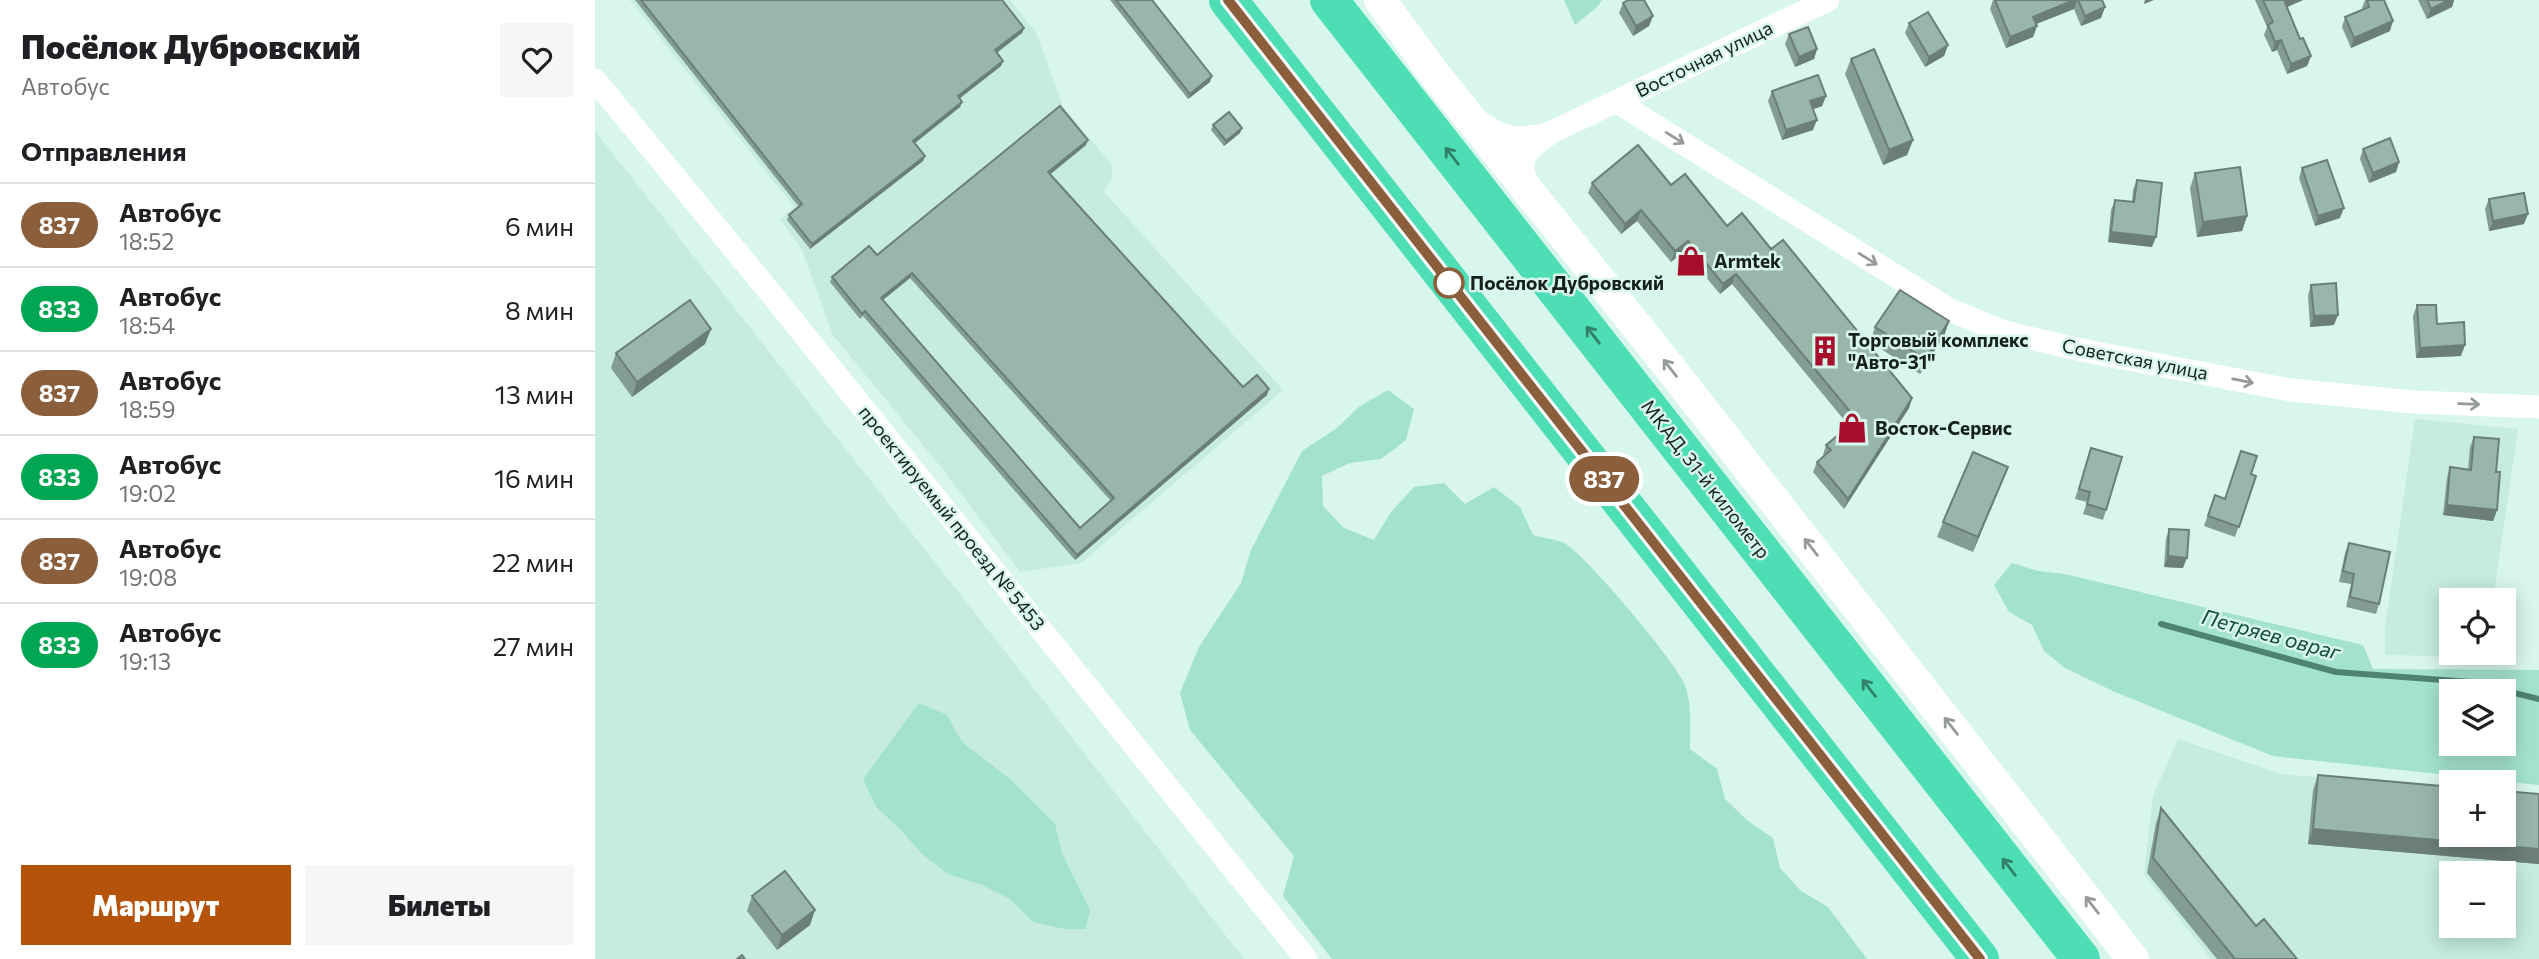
<!DOCTYPE html>
<html lang="ru">
<head>
<meta charset="utf-8">
<style>
  body { margin:0; font-family:Commissioner,sans-serif; background:#f6f6f6; color:#202124; height:100vh; display:flex; flex-direction:column; font-size:26px; white-space:nowrap }
  * { box-sizing:border-box; margin:0 }
  p { font-size:23px; color:#757577 }
  .icon { flex:none; width:38px; height:38px; fill:none; stroke:currentColor; stroke-width:2; stroke-linecap:round; stroke-linejoin:round }
  .map { position:relative; flex:1; overflow:hidden }
  .sheet { display:flex; flex-direction:column; background:#fff; width:595px }
  .sheet>* { flex:none }
  .badge { padding:0 14px; border-radius:23px; font-size:24px; line-height:46px }
  .buttons { position:absolute; left:1844px; top:588px; display:grid; gap:14px }
  .buttons a { display:grid; place-items:center; width:77px; height:77px; border-radius:0px; background:#fff; box-shadow:0 4px 18px #0003; font-size:35px }
  .map>.badge { position:absolute; translate:-50% -50%; box-shadow:0 0 0 4px #fff }
  h2 { padding:0 21px; font-size:26px; line-height:63px }
  .round { display:grid; place-items:center; flex:none; width:74px; height:74px; border-radius:0px; background:#f6f6f6 }
  .summary { display:flex; align-items:center; justify-content:space-between; height:119px; padding:0 21px }
  h1 { font-size:33px; font-weight:800; line-height:52px }
  .button { display:flex; gap:14px; margin-top:auto; padding:14px 21px }
  .button a { flex:1; height:80px; border-radius:0px; background:#b45309; color:#fff; font-size:28px; font-weight:800; line-height:80px; text-align:center }
  .button a+a { background:#f6f6f6; color:#202124 }
  ul { padding:0; list-style:none }
  li { display:flex; align-items:center; gap:21px; height:84px; padding:0 21px; border-top:2px solid #e0e0e0 }
  li div { flex:1 }
  li b { display:block; font-size:26px }
  li em { font-style:normal }
  li .badge { min-width:77px; font-weight:700; text-align:center }
  main { display:flex; flex:1; min-height:0 }
  .map>svg:first-child { display:block }
</style>
</head>
<body>
<main>
<section class="sheet">
<div class="summary"><div><h1>Посёлок Дубровский</h1><p>Автобус</p></div><a class="round"><svg class="icon" aria-label="heart" viewBox="0 0 24 24"><path d="M12 20l-8-8c-3-5 5-10 8-4 3-6 11-1 8 4z"/></svg></a></div>
<h2>Отправления</h2>
<ul>
<li><span class="badge" style="background:#8b5e3c;color:#fff">837</span><div><b>Автобус</b><p>18:52</p></div><em>6 мин</em></li>
<li><span class="badge" style="background:#00a651;color:#fff">833</span><div><b>Автобус</b><p>18:54</p></div><em>8 мин</em></li>
<li><span class="badge" style="background:#8b5e3c;color:#fff">837</span><div><b>Автобус</b><p>18:59</p></div><em>13 мин</em></li>
<li><span class="badge" style="background:#00a651;color:#fff">833</span><div><b>Автобус</b><p>19:02</p></div><em>16 мин</em></li>
<li><span class="badge" style="background:#8b5e3c;color:#fff">837</span><div><b>Автобус</b><p>19:08</p></div><em>22 мин</em></li>
<li><span class="badge" style="background:#00a651;color:#fff">833</span><div><b>Автобус</b><p>19:13</p></div><em>27 мин</em></li>
</ul>
<div class="button"><a>Маршрут</a><a>Билеты</a></div>
</section>
<div class="map">
<svg width="1944" height="959" viewBox="0 0 1944 959">
  <rect width="100%" height="100%" fill="#d8f6eb"/>
  <g fill="#c5ecdd" fill-rule="evenodd">
    <polygon points="35,0 415,0 441,32 468,107 518,166 516,181 508,191 688,390 486,563 425,572 345,466 238,335 207,250 185,219 199,207"/>
    <polygon points="0,131 416,659 649,959 0,959"/>
    <polygon points="1820,419 1923,429 1898,600 1857,600 1857,653 1890,653 1890,657 1790,655 1790,628"/>
    <path d="M1583,739L1686,774L1857,789V835H1909L1944,797V959H1616L1549,874L1558,796ZM1857,873H1909V926H1857Z"/>
  </g>
  <g fill="#a3e3cc" fill-rule="evenodd">
    <polygon points="969,0 1007,0 1003,6 980,25"/>
    <path d="M793,390L819,409L811,440L786,459L755,463L727,476L728,506L749,528L779,540L796,512L819,487L849,483L870,504L899,487L925,507L938,535C948,538 960,539 969,543C990,554 1081,662 1090,685C1097,705 1095,729 1095,749L1122,769L1130,799L1153,821L1178,838L1185,868L1206,891L1233,907L1272,959H737L688,896L699,856L595,730L585,693L604,647L646,583L656,550L707,451L742,428L765,406Z"/>
    <path d="M1417,563L1443,571L1470,574L1768,645L1778,669L1944,670V785L1678,756L1520,692L1470,668L1449,651L1437,625L1414,612L1399,585ZM1909,691V744H1857V691Z"/>
    <polygon points="324,703 352,715 367,742 416,780 460,824 467,853 495,910 491,929 470,929 438,922 415,899 387,885 353,874 327,854 306,830 281,807 268,779"/>
  </g>
  <g fill="none" stroke-linecap="round" stroke-linejoin="round">
    <polyline stroke="#4e8271" stroke-width="6" points="1566,624 1741,672 1875,682 1944,699"/>
    <g stroke="#fff" stroke-width="23">
      <polyline points="0,80 178,296 711,959"/>
      <polyline points="1022,102 1355,310 1409,332 1486,350 1695,390 1819,402 1944,407"/>
      <path d="M883,121C908,139 922,141 952,134"/>
      <path d="M933,189C922,157 929,152 955,133L1233,0"/>
    </g>
    <polyline stroke="#fff" stroke-width="32" points="785,0 838,72 1068,359 1538,959"/>
    <g stroke="#4ddeb5" stroke-width="38">
      <polyline points="633,0 1385,959"/>
      <polyline points="734,0 1486,959"/>
    </g>
  </g>
  <g fill="#849d93" fill-rule="evenodd">
    <polygon points="40,0 407,0 429,28 427,33 402,53 406,66 364,99 367,102 365,107 320,143 330,156 328,161 215,249 192,220 194,215 204,207"/>
    <polygon points="515,0 557,0 615,82 593,99"/>
    <polygon points="1398,0 1507,0 1510,7 1506,18 1486,26 1479,9 1441,24 1442,26 1438,37 1411,48 1395,9"/>
    <polygon points="1660,0 1708,0 1692,7 1705,39 1716,56 1712,66 1692,74 1682,50 1677,52 1669,35 1672,27"/>
    <polygon points="1770,0 1772,0 1795,31 1756,48 1747,27 1750,17 1768,9 1767,8"/>
    <polygon points="1823,0 1859,0 1857,7 1832,19"/>
    <polygon points="1028,3 1058,16 1054,26 1038,36 1024,13"/>
    <polygon points="1314,23 1353,45 1349,56 1330,67 1310,33"/>
    <polygon points="1194,34 1222,49 1219,59 1200,67 1190,44"/>
    <polygon points="1256,59 1318,140 1312,155 1288,165 1250,74"/>
    <polygon points="1177,91 1231,96 1227,106 1218,109 1218,130 1187,140 1173,101"/>
    <polygon points="618,125 645,133 629,146 616,130"/>
    <path d="M491,145L455,174L648,387L672,395L480,560L268,316L265,319L235,282L237,277L282,255ZM315,278L516,501L485,528L288,300Z"/>
    <polygon points="1768,149 1804,162 1801,172 1774,183 1765,159"/>
    <polygon points="1707,168 1745,218 1720,226 1704,178"/>
    <polygon points="1600,173 1652,216 1647,231 1602,237 1595,188"/>
    <polygon points="1542,180 1557,247 1513,242 1516,210 1520,200 1537,202 1538,190"/>
    <polygon points="997,183 1076,185 1132,226 1176,249 1317,398 1314,408 1249,509 1218,472 1222,462 1229,456 1228,455 1231,445 1241,437 1244,426 1250,421 1137,284 1125,294 1089,251 1076,262 1042,221 1026,234 993,193"/>
    <polygon points="1894,199 1929,224 1894,231 1890,209"/>
    <polygon points="1716,285 1739,325 1715,327 1713,295"/>
    <polygon points="1822,305 1842,324 1866,356 1821,358 1818,316"/>
    <polygon points="1354,321 1349,336 1325,374 1275,342 1280,327"/>
    <polygon points="116,329 110,344 37,397 16,368 21,353"/>
    <polygon points="1879,437 1901,472 1902,510 1898,521 1848,515 1852,478 1855,467 1873,469 1875,447"/>
    <polygon points="1496,448 1511,510 1508,520 1488,514 1492,502 1480,499"/>
    <polygon points="1413,467 1378,552 1342,537 1348,522"/>
    <polygon points="1661,476 1640,537 1609,526 1620,495 1630,499"/>
    <polygon points="1574,529 1588,568 1569,567 1571,539"/>
    <polygon points="1754,543 1784,604 1781,614 1751,607 1756,584 1744,582 1750,553"/>
    <polygon points="1723,775 1944,794 1944,864 1713,844 1718,790"/>
    <polygon points="1566,808 1661,926 1702,959 1622,959 1552,873 1561,823"/>
    <polygon points="157,896 215,925 182,950 152,911"/>
  </g>
  <g fill="#6b7f78">
    <polygon points="1479,0 1482,0 1479,9 1434,27 1438,17"/>
    <polygon points="1550,0 1559,0 1549,4"/>
    <polygon points="1688,0 1708,0 1685,10"/>
    <polygon points="1854,0 1859,0 1857,7 1832,19 1836,9"/>
    <polygon points="1510,7 1506,18 1486,26 1490,16"/>
    <polygon points="1058,16 1054,26 1038,36 1041,26"/>
    <polygon points="1798,21 1795,31 1756,48 1759,38"/>
    <polygon points="1442,26 1438,37 1411,48 1415,37"/>
    <polygon points="429,28 427,33 398,55 400,50"/>
    <polygon points="1686,40 1682,50 1677,52 1680,42"/>
    <polygon points="1353,45 1349,56 1330,67 1334,57"/>
    <polygon points="1222,49 1219,59 1200,67 1204,57"/>
    <polygon points="1716,56 1712,66 1692,74 1696,64"/>
    <polygon points="408,61 406,66 361,101 363,96"/>
    <polygon points="617,76 615,82 593,99 595,94"/>
    <polygon points="1231,96 1227,106 1211,112 1215,101"/>
    <polygon points="367,102 365,107 316,146 318,141"/>
    <polygon points="1222,120 1218,130 1187,140 1191,130"/>
    <polygon points="647,128 645,133 629,146 631,141"/>
    <polygon points="493,140 491,145 452,177 453,172"/>
    <polygon points="1318,140 1312,155 1288,165 1294,150"/>
    <polygon points="330,156 328,161 215,249 217,244"/>
    <polygon points="1804,162 1801,172 1774,183 1778,173"/>
    <polygon points="1749,208 1745,218 1720,226 1723,216"/>
    <polygon points="1046,210 1042,221 1026,234 1030,224"/>
    <polygon points="1933,214 1929,224 1894,231 1898,221"/>
    <polygon points="1652,216 1647,231 1602,237 1608,222"/>
    <polygon points="1516,232 1561,237 1557,247 1513,242"/>
    <polygon points="1093,241 1089,251 1076,262 1080,251"/>
    <polygon points="317,273 315,278 284,303 286,298"/>
    <polygon points="1141,274 1137,284 1125,294 1128,284"/>
    <polygon points="1743,315 1739,325 1715,327 1719,316"/>
    <polygon points="1354,321 1349,336 1325,374 1330,359"/>
    <polygon points="116,329 110,344 37,397 42,382"/>
    <polygon points="1870,345 1866,356 1821,358 1825,348"/>
    <polygon points="674,389 672,395 480,560 482,555"/>
    <polygon points="1317,398 1314,408 1249,509 1253,499"/>
    <polygon points="1413,467 1407,482 1378,552 1383,537"/>
    <polygon points="1852,505 1902,510 1898,521 1848,515"/>
    <polygon points="1573,556 1592,558 1588,568 1569,567"/>
    <polygon points="1718,829 1944,849 1944,864 1713,844"/>
    <polygon points="220,910 215,925 182,950 187,935"/>
  </g>
  <g fill="#99b6ab" stroke="#6b7f78" stroke-width="2" fill-rule="evenodd">
    <polygon points="46,0 407,0 429,28 400,50 408,61 363,96 367,102 318,141 330,156 217,244 194,215 207,204"/>
    <polygon points="521,0 557,0 617,76 595,94"/>
    <polygon points="1033,0 1049,0 1058,16 1041,26 1028,3"/>
    <polygon points="1400,0 1479,0 1438,17 1442,26 1415,37"/>
    <polygon points="1483,0 1507,0 1510,7 1490,16"/>
    <polygon points="1668,0 1689,0 1705,39 1708,38 1716,56 1696,64 1686,40 1680,42 1673,25 1678,22"/>
    <polygon points="1772,0 1789,0 1798,21 1759,38 1750,17 1774,7"/>
    <polygon points="1832,0 1854,0 1836,9"/>
    <polygon points="1333,12 1353,45 1334,57 1314,23"/>
    <polygon points="1213,27 1222,49 1204,57 1194,34"/>
    <polygon points="1279,49 1318,140 1294,150 1256,59"/>
    <polygon points="1223,75 1231,96 1215,101 1222,120 1191,130 1177,91"/>
    <path d="M465,106L493,140L453,172L648,387L662,375L674,389L482,555L270,311L267,314L237,277L274,246L282,255ZM317,273L519,498L485,528L286,298Z"/>
    <polygon points="634,112 647,128 631,141 618,125"/>
    <polygon points="1795,138 1804,162 1778,173 1768,149"/>
    <polygon points="1043,145 1076,185 1090,174 1132,226 1147,213 1176,249 1188,240 1317,398 1253,499 1222,462 1236,450 1231,445 1248,431 1244,426 1258,415 1141,274 1128,284 1093,241 1080,251 1046,210 1030,224 997,183"/>
    <polygon points="1732,160 1749,208 1723,216 1707,168"/>
    <polygon points="1645,167 1652,216 1608,222 1600,173"/>
    <polygon points="1542,180 1567,183 1561,237 1516,232 1520,200 1539,202"/>
    <polygon points="1929,193 1933,214 1898,221 1894,199"/>
    <polygon points="1741,283 1743,315 1719,316 1716,285"/>
    <polygon points="1305,290 1354,321 1330,359 1280,327"/>
    <polygon points="95,300 116,329 42,382 21,353"/>
    <polygon points="1822,305 1841,305 1842,324 1869,322 1870,345 1825,348"/>
    <polygon points="1879,437 1904,439 1901,472 1905,472 1902,510 1852,505 1855,467 1876,470"/>
    <polygon points="1496,448 1527,457 1511,510 1492,504 1495,492 1484,489"/>
    <polygon points="1646,451 1662,456 1656,474 1661,476 1644,527 1613,516 1620,495 1630,499"/>
    <polygon points="1378,452 1413,467 1383,537 1348,522"/>
    <polygon points="1574,529 1594,530 1592,558 1573,556"/>
    <polygon points="1754,543 1795,552 1784,604 1755,597 1759,574 1748,571"/>
    <polygon points="1723,775 1857,787 1857,835 1909,835 1909,791 1944,794 1944,849 1718,829"/>
    <polygon points="1566,808 1661,926 1669,919 1702,959 1640,959 1558,858"/>
    <polygon points="190,871 220,910 187,935 157,896"/>
    <polygon points="147,955 150,959 142,959"/>
  </g>
  <defs><path id="oneway-shaft" d="M-6 0H5M1.5-3L5.5 0L1.5 3" fill="none" stroke-width="1.6" stroke-linecap="round" stroke-linejoin="round" transform="scale(1.75)"/></defs>
  <g stroke="#969b99">
    <use href="#oneway-shaft" transform="translate(1080 138) rotate(32)"/>
    <use href="#oneway-shaft" transform="translate(1273 259) rotate(32)"/>
    <use href="#oneway-shaft" transform="translate(1075 368) rotate(-128)"/>
    <use href="#oneway-shaft" transform="translate(1648 381) rotate(11)"/>
    <use href="#oneway-shaft" transform="translate(1874 404) rotate(2)"/>
    <use href="#oneway-shaft" transform="translate(1216 547) rotate(-128)"/>
    <use href="#oneway-shaft" transform="translate(1356 726) rotate(-128)"/>
    <use href="#oneway-shaft" transform="translate(1497 905) rotate(-128)"/>
  </g>
  <g stroke="#328069">
    <use href="#oneway-shaft" transform="translate(857 156) rotate(-128)"/>
    <use href="#oneway-shaft" transform="translate(998 335) rotate(-128)"/>
    <use href="#oneway-shaft" transform="translate(1274 688) rotate(-128)"/>
    <use href="#oneway-shaft" transform="translate(1414 867) rotate(-128)"/>
  </g>
  <g fill="none" stroke-linecap="round" stroke-linejoin="round">
    <g stroke="#fff" stroke-width="16">
      <polyline id="line" points="633,0 1385,959"/>
    </g>
    <use href="#line" stroke="#8b5e3c" stroke-width="10"/>
  </g>
  <defs>
    <g id="shop-bare" transform="scale(2.415)"><path d="M-5-2.5h2.3a2.7 3.5 0 0 1 5.4 0H5L5.5 6h-11ZM-1.5-2.5h3a1.5 2.3 0 0 0-3 0Z" fill="#a70e2b" stroke="#d8f6eb" stroke-width="2.5" paint-order="stroke"/></g>
    <g id="building-bare" transform="scale(2.415)"><path d="M-4-6H4V6H1V3H-1V6H-4ZM-2.5-4.3h1.7v1.8h-1.7ZM.8-4.3h1.7v1.8H.8ZM-2.5-1h1.7V.8h-1.7ZM.8-1h1.7V.8H.8Z" fill="#a70e2b" stroke="#d8f6eb" stroke-width="2.5" paint-order="stroke"/></g>
  </defs>
  <g fill-rule="evenodd">
    <use href="#shop-bare" x="1096" y="261"/>
    <use href="#building-bare" x="1230" y="351"/>
    <use href="#shop-bare" x="1257" y="428"/>
  </g>
  <circle fill="#fff" stroke="#8b5e3c" stroke-width="3.5" cx="854" cy="283" r="14"/>
  <g text-anchor="middle" stroke-width="5" stroke-linejoin="round" paint-order="stroke">
    <g font-size="19" fill="#16211d" stroke="#d8f6eb">
      <text transform="translate(1109 59) rotate(-26)" y="7">Восточная улица</text>
      <text transform="translate(1540 359) rotate(11)" y="7">Советская улица</text>
      <text transform="translate(1111 479) rotate(52)" y="7">МКАД, 31-й километр</text>
      <text transform="translate(357 518) rotate(51)" y="7">проектируемый проезд № 5453</text>
    </g>
    <g font-size="19" font-weight="bold" fill="#16211d" stroke="#d8f6eb" text-anchor="start">
      <text x="1119" y="268">Armtek</text>
      <text x="1253" y="347">Торговый комплекс<tspan x="1253" dy="22">"Авто-31"</tspan></text>
      <text x="1280" y="435">Восток-Сервис</text>
    </g>
    <g font-size="19" font-weight="bold" fill="#16211d" stroke="#d8f6eb" text-anchor="start">
      <text x="875" y="290">Посёлок Дубровский</text>
    </g>
    <g font-size="21" font-style="italic" fill="#104c3c" stroke="#d8f6eb">
      <text transform="translate(1676 635) rotate(15)" y="7">Петряев овраг</text>
    </g>
  </g>
</svg>
<div class="buttons">
<a><svg class="icon" aria-label="locate" viewBox="0 0 24 24"><circle cx="12" cy="12" r="6"/><path d="M12 2v4M12 18v4M2 12h4M18 12h4"/></svg></a>
<a><svg class="icon" aria-label="layers" viewBox="0 0 24 24"><path d="M12 4l9 5-9 5-9-5zM3 14l9 5 9-5"/></svg></a>
<a>+</a>
<a>−</a>
</div>
<b class="badge" style="left:1009px;top:479px;background:#8b5e3c;color:#fff">837</b>
</div>
</main>
</body>
</html>
